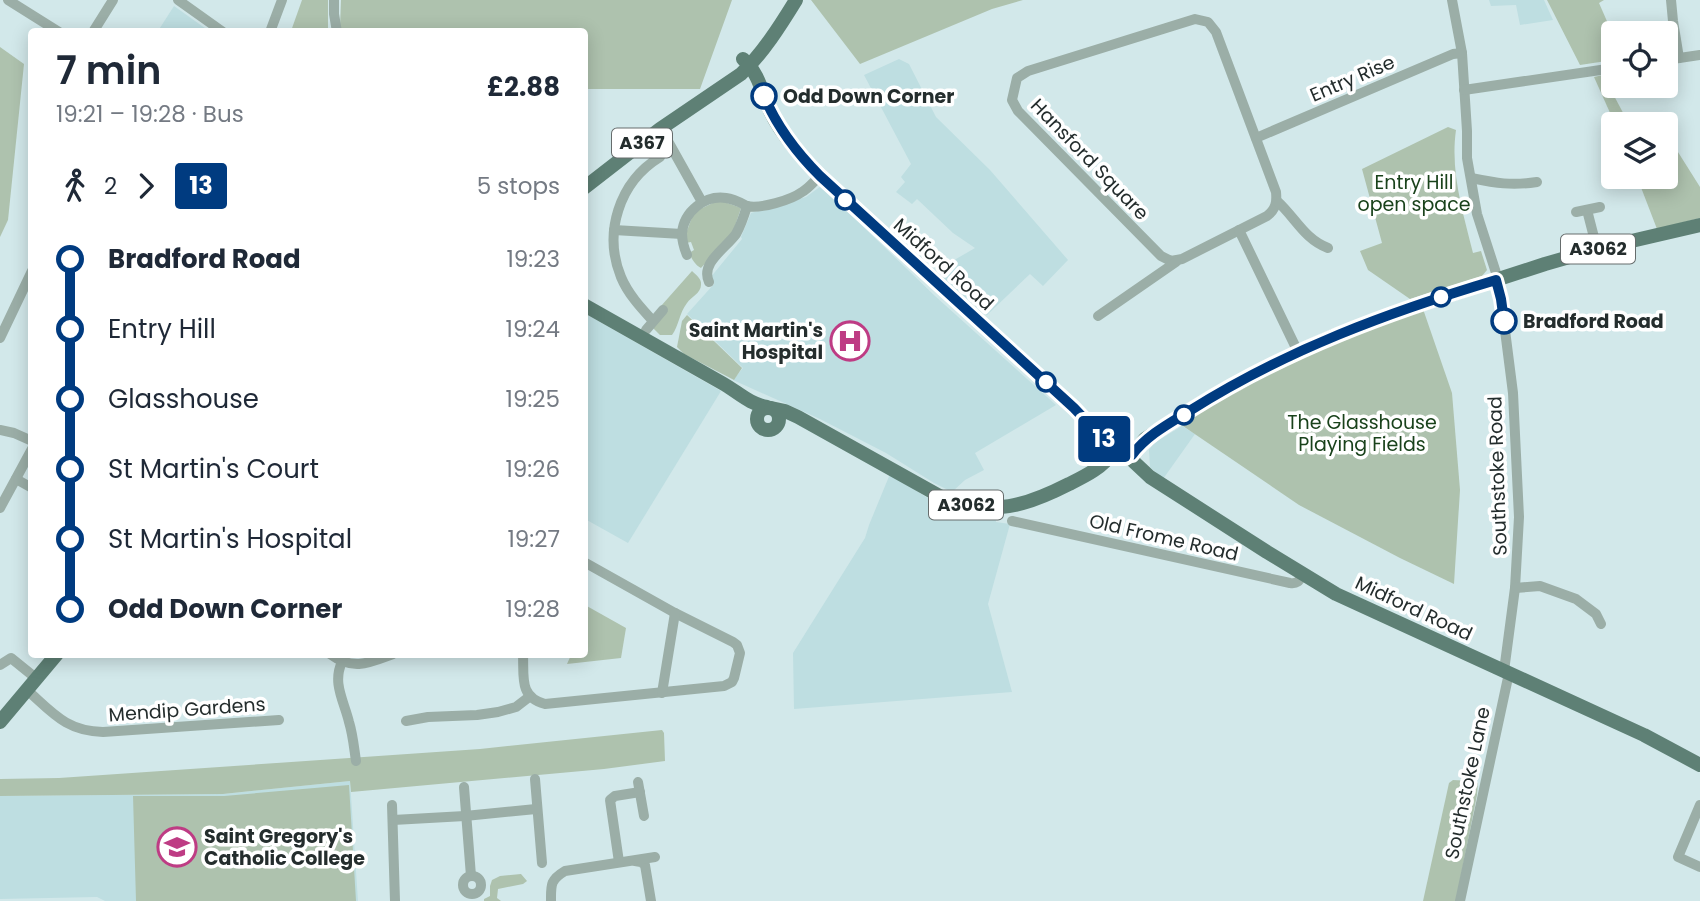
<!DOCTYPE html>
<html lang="en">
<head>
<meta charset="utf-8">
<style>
  body { margin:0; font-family:Poppins,sans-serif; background:#f6f6f7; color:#1f2937; height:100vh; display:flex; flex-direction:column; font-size:26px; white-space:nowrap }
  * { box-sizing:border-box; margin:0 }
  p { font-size:23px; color:#747a83 }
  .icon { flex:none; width:38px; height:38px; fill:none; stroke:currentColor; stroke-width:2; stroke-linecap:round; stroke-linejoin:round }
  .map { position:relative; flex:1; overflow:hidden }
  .sheet { position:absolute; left:28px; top:28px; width:560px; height:630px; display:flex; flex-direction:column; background:#fff; border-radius:7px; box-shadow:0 4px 18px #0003 }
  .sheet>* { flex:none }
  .badge { padding:0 14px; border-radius:5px; font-size:24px; line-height:46px }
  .controls { position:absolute; left:1601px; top:21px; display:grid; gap:14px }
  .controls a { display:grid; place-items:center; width:77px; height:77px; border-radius:7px; background:#fff; box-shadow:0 4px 18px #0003; font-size:35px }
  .map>.badge { position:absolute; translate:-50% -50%; box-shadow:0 0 0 4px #fff }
  .legs { display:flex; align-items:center; gap:10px; height:77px; padding:0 28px; font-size:23px }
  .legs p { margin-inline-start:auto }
  .headline { display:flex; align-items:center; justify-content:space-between; height:119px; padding:0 28px }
  h1 { font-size:38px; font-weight:600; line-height:52px }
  ul { padding:0 28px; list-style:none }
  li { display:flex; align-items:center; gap:24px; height:70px; font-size:26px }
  li i { display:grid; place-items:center; width:10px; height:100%; margin:0 9px; background:currentColor }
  li i::after { content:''; width:18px; height:18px; margin:-9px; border:5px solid; border-radius:50%; background:#fff }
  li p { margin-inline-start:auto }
  li:first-child i { background:linear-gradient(#0000 50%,currentColor 0) }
  li:last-child i { background:linear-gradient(currentColor 50%,#0000 0) }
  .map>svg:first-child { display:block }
</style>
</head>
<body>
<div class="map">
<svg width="1700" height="901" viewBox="0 0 1700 901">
  <rect width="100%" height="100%" fill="#d2e8ea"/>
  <g fill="#bedee1">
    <polygon points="1489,0 1544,0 1553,20 1520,25 1516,5 1491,6"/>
    <polygon points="174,6 209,31 158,31"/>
    <polygon points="899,59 909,64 936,117 990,170 1068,260 1043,286 1030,274 987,315 941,277 956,259 975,248 953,233 917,199 912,204 896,192 905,182 901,177 911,164 864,75"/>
    <polygon points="821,186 935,296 1056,405 975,453 984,470 965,480 952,492 934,483 886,453 820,419 733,380 743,368 687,314 714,284 710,278 742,239 741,237 751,213 806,197"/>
    <polygon points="584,313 721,391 628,543 585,519"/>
    <polygon points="1182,426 1195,434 1163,479 1150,467 1149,450 1154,443"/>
    <polygon points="890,474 926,497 945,505 969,513 995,514 996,522 1010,524 988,604 1012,692 794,709 793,653 865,538 869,525"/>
    <polygon points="350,781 358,901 105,901 97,897 0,899 0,796 223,794"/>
  </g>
  <g fill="#aec2ae">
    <polygon points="302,0 328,0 328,31 291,31"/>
    <polygon points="341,0 732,0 700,89 585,89 584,32 341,32 340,27"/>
    <polygon points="811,0 1023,0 992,9 860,64"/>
    <polygon points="1547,0 1604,0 1599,3 1613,35 1613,60 1580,65"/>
    <polygon points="0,47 24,64 8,220 0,237"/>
    <polygon points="1603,75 1629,124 1615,124 1594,77"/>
    <path d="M1448,127L1456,130C1450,172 1463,212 1473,253L1481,251L1487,270L1482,276L1410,299L1368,270L1360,251L1382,243L1362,169Z"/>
    <polygon points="1666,133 1700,187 1700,218 1657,229 1637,177 1666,177"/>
    <path d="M719,200L741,208L733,232L701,268C695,265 692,259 689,253L694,250L691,242L686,243L685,236L694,212Z"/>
    <path d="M692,271C696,275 702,279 701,285C701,293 691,297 687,303C679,313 679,326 672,335H660L653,328L661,306Z"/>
    <polygon points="1423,309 1452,393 1460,490 1454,584 1400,558 1299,505 1180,424 1216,402 1328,345"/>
    <polygon points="687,315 742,368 734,380 684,354 677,347 682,321"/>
    <polygon points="585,605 626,628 621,658 567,664 571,655 584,654"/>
    <polygon points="662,730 664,733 665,761 604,769 351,792 350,781 223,794 0,796 0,779 59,778 480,749"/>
    <polygon points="1453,780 1472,781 1478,783 1477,795 1456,901 1423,901 1449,783"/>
    <polygon points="349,785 356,901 136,901 133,796 224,796"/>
    <polygon points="521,874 527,881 523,884 498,889 497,898 501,901 484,901 484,899 490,896 490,886 492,880 500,876"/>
  </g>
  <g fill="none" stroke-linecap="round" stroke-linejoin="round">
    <g stroke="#9baea7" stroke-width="10">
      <polyline points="8,0 59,32"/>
      <polyline points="178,0 223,32"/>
      <polyline points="334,0 334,14 337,32"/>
      <polyline points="1452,0 1462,53 1467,131 1467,158 1477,214 1498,279"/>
      <polyline points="1671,0 1673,21 1679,58"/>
      <path d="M1195,19L1208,22L1216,32L1276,192C1277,202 1276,209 1267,216L1182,259L1171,261L1161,256L1018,111L1012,100L1017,78L1028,71Z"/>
      <polyline points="93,32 113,0"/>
      <polyline points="270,32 282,0"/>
      <polyline points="1666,60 1700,55"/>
      <polyline points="1464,90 1614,68"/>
      <polyline points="1256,138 1453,54 1462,53"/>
      <polyline points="669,143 702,202"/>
      <path d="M1471,178C1496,183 1511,186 1537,182"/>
      <path d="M1277,201C1295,217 1304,239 1328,248"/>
      <polyline points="1587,210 1597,249"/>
      <polyline points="1576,212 1600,207"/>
      <polyline points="614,230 682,234"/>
      <polyline points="1239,230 1298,352"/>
      <path d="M687,255C684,248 682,240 682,233C684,211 705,195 726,198C734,199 741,203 747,206"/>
      <polyline points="1496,280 1501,299 1513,393 1519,517 1515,588 1504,671"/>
      <path d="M709,282C700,263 726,248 736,234C741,225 744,216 747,206C761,209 791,200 802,192C809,188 814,181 820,176"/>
      <polyline points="1098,316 1176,262"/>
      <path d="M653,321C641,308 628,294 621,277C603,233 619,182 660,157"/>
      <polyline points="646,330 663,310"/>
      <polyline points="0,338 32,271"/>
      <polyline points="0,430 14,433 32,441"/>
      <polyline points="16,479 32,488"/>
      <polyline points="0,508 32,449"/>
      <path d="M1012,521L1290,583C1298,584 1299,581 1303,574"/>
      <polyline points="1515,588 1540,586 1576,599 1596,614 1601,624"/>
      <path d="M330,654C353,671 369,663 393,654"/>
      <path d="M523,654C524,677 519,697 545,704L724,686L732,682L734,678L740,653L737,645L733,642L675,613L584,562"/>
      <path d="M342,662C332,683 344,701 349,722C353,735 354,748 356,761"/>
      <polyline points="0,665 11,658 37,679"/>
      <path d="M27,690C53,713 66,731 103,732L279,720"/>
      <polyline points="662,693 675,613"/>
      <polyline points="406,721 428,717 477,715 498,712 516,707 529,697"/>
      <polyline points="535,779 542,863"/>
      <polyline points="638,782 644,816"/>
      <polyline points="464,787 471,876"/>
      <polyline points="392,805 395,901"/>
      <polyline points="1700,805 1678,857 1700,867"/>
      <polyline points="393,820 465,816 536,809"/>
      <polyline points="635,861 641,862 645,865 651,901"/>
      <polyline points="619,862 610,800 615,796 640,792"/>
      <circle cx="472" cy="885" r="9"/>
      <path d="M551,901C551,885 550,880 565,871L655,857"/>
      <polyline points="1460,901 1509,673"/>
    </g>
    <g stroke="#5e8075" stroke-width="14">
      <path d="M743,59C759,73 762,93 770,111C782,136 801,156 820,176L1074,408L1108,444L1112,453"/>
      <path d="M584,188L660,129L741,74C763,53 780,26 796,0"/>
      <path d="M584,305L722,383C738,392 749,404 767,407"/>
      <circle cx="768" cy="419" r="11"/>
      <path d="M771,408L785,411L798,417L945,499C995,515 1024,507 1069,484C1085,476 1102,468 1112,453"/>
      <polyline points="1132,455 1134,462 1150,477 1267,552 1336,594 1644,735 1700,765"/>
      <polyline points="1132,455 1145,439 1208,399 1298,352 1334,336 1394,313 1545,264 1597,249 1700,225"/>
      <polyline points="0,722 57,654"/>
    </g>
  </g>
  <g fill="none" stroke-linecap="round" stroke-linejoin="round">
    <g stroke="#fff" stroke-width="16">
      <path id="line-1" d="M764,96C777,127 796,152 820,176L1074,408L1108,444L1112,453L1132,455C1147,435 1170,423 1191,410C1286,350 1389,312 1496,280L1501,299L1504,321"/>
    </g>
    <use href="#line-1" stroke="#003b80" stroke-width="10"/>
  </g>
  <defs>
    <g id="hospital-ring" transform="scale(2.0125)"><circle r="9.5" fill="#fff" stroke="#be3c84" stroke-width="1.5"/><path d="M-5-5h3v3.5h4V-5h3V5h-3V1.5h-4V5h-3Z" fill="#be3c84"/></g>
    <g id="school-ring" transform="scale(2.0125)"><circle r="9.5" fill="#fff" stroke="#be3c84" stroke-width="1.5"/><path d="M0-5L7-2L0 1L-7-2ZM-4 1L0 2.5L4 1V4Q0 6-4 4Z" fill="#be3c84"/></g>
  </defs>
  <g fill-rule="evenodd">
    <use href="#hospital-ring" x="850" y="341"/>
    <use href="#school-ring" x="177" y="847"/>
  </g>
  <g fill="#fff" stroke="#003b80" stroke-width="3.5">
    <circle cx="764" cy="96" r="12"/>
    <circle cx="845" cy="200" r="9"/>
    <circle cx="1441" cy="297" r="9"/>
    <circle cx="1504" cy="321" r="12"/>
    <circle cx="1046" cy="382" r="9"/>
    <circle cx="1184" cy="415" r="9"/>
  </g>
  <g text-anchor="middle" stroke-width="7" stroke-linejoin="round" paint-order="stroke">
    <g fill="#fff" stroke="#666c6c" stroke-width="2">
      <rect x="612" y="128.5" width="60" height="29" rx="5"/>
      <rect x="1561" y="234.5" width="74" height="29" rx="5"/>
      <rect x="929" y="490.5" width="74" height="29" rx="5"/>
    </g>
    <g font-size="18" font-weight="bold" fill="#242d2d">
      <text x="642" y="149">A367</text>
      <text x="1598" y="255">A3062</text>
      <text x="966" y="511">A3062</text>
    </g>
    <g font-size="19" fill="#242d2d" stroke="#fff">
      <text transform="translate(1352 78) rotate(-23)" y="7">Entry Rise</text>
      <text transform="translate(1090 159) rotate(46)" y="7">Hansford Square</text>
      <text transform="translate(944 264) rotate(42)" y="7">Midford Road</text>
      <text transform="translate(1497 476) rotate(-92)" y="7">Southstoke Road</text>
      <text transform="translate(1164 537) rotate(13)" y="7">Old Frome Road</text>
      <text transform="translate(1414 608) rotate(25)" y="7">Midford Road</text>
      <text transform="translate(187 709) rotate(-4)" y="7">Mendip Gardens</text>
      <text transform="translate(1467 783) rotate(-78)" y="7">Southstoke Lane</text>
    </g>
    <g font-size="19" font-weight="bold" fill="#242d2d" stroke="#fff" text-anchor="start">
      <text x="783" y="103">Odd Down Corner</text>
      <text x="1523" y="328">Bradford Road</text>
    </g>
    <g font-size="19" fill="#19421b" stroke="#fff">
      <text x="1414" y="189">Entry Hill<tspan x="1414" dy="22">open space</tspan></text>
      <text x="1362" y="429">The Glasshouse<tspan x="1362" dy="22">Playing Fields</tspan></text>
    </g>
    <g font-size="19" font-weight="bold" fill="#242d2d" stroke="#fff" text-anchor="end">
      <text x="823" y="337">Saint Martin's<tspan x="823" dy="22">Hospital</tspan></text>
      <text x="204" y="843" text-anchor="start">Saint Gregory's<tspan x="204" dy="22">Catholic College</tspan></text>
    </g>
  </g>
</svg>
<div class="controls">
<a><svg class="icon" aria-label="locate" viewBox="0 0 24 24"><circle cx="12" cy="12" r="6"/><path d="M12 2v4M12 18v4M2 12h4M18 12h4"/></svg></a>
<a><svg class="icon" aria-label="layers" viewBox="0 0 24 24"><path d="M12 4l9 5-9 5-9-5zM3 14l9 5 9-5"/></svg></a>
</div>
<b class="badge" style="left:1104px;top:439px;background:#003b80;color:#fff">13</b>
<section class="sheet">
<div class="headline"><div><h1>7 min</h1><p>19:21 – 19:28 · Bus</p></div><b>£2.88</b></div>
<div class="legs"><svg class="icon" aria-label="walk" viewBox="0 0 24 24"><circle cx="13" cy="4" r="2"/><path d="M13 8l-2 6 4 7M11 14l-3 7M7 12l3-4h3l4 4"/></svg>2<svg class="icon" aria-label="forward" viewBox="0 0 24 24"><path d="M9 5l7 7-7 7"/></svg><b class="badge" style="background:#003b80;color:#fff">13</b><p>5 stops</p></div>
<ul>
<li><i style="color:#003b80"></i><b>Bradford Road</b><p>19:23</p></li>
<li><i style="color:#003b80"></i><span>Entry Hill</span><p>19:24</p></li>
<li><i style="color:#003b80"></i><span>Glasshouse</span><p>19:25</p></li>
<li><i style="color:#003b80"></i><span>St Martin's Court</span><p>19:26</p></li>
<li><i style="color:#003b80"></i><span>St Martin's Hospital</span><p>19:27</p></li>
<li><i style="color:#003b80"></i><b>Odd Down Corner</b><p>19:28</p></li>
</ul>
</section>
</div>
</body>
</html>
